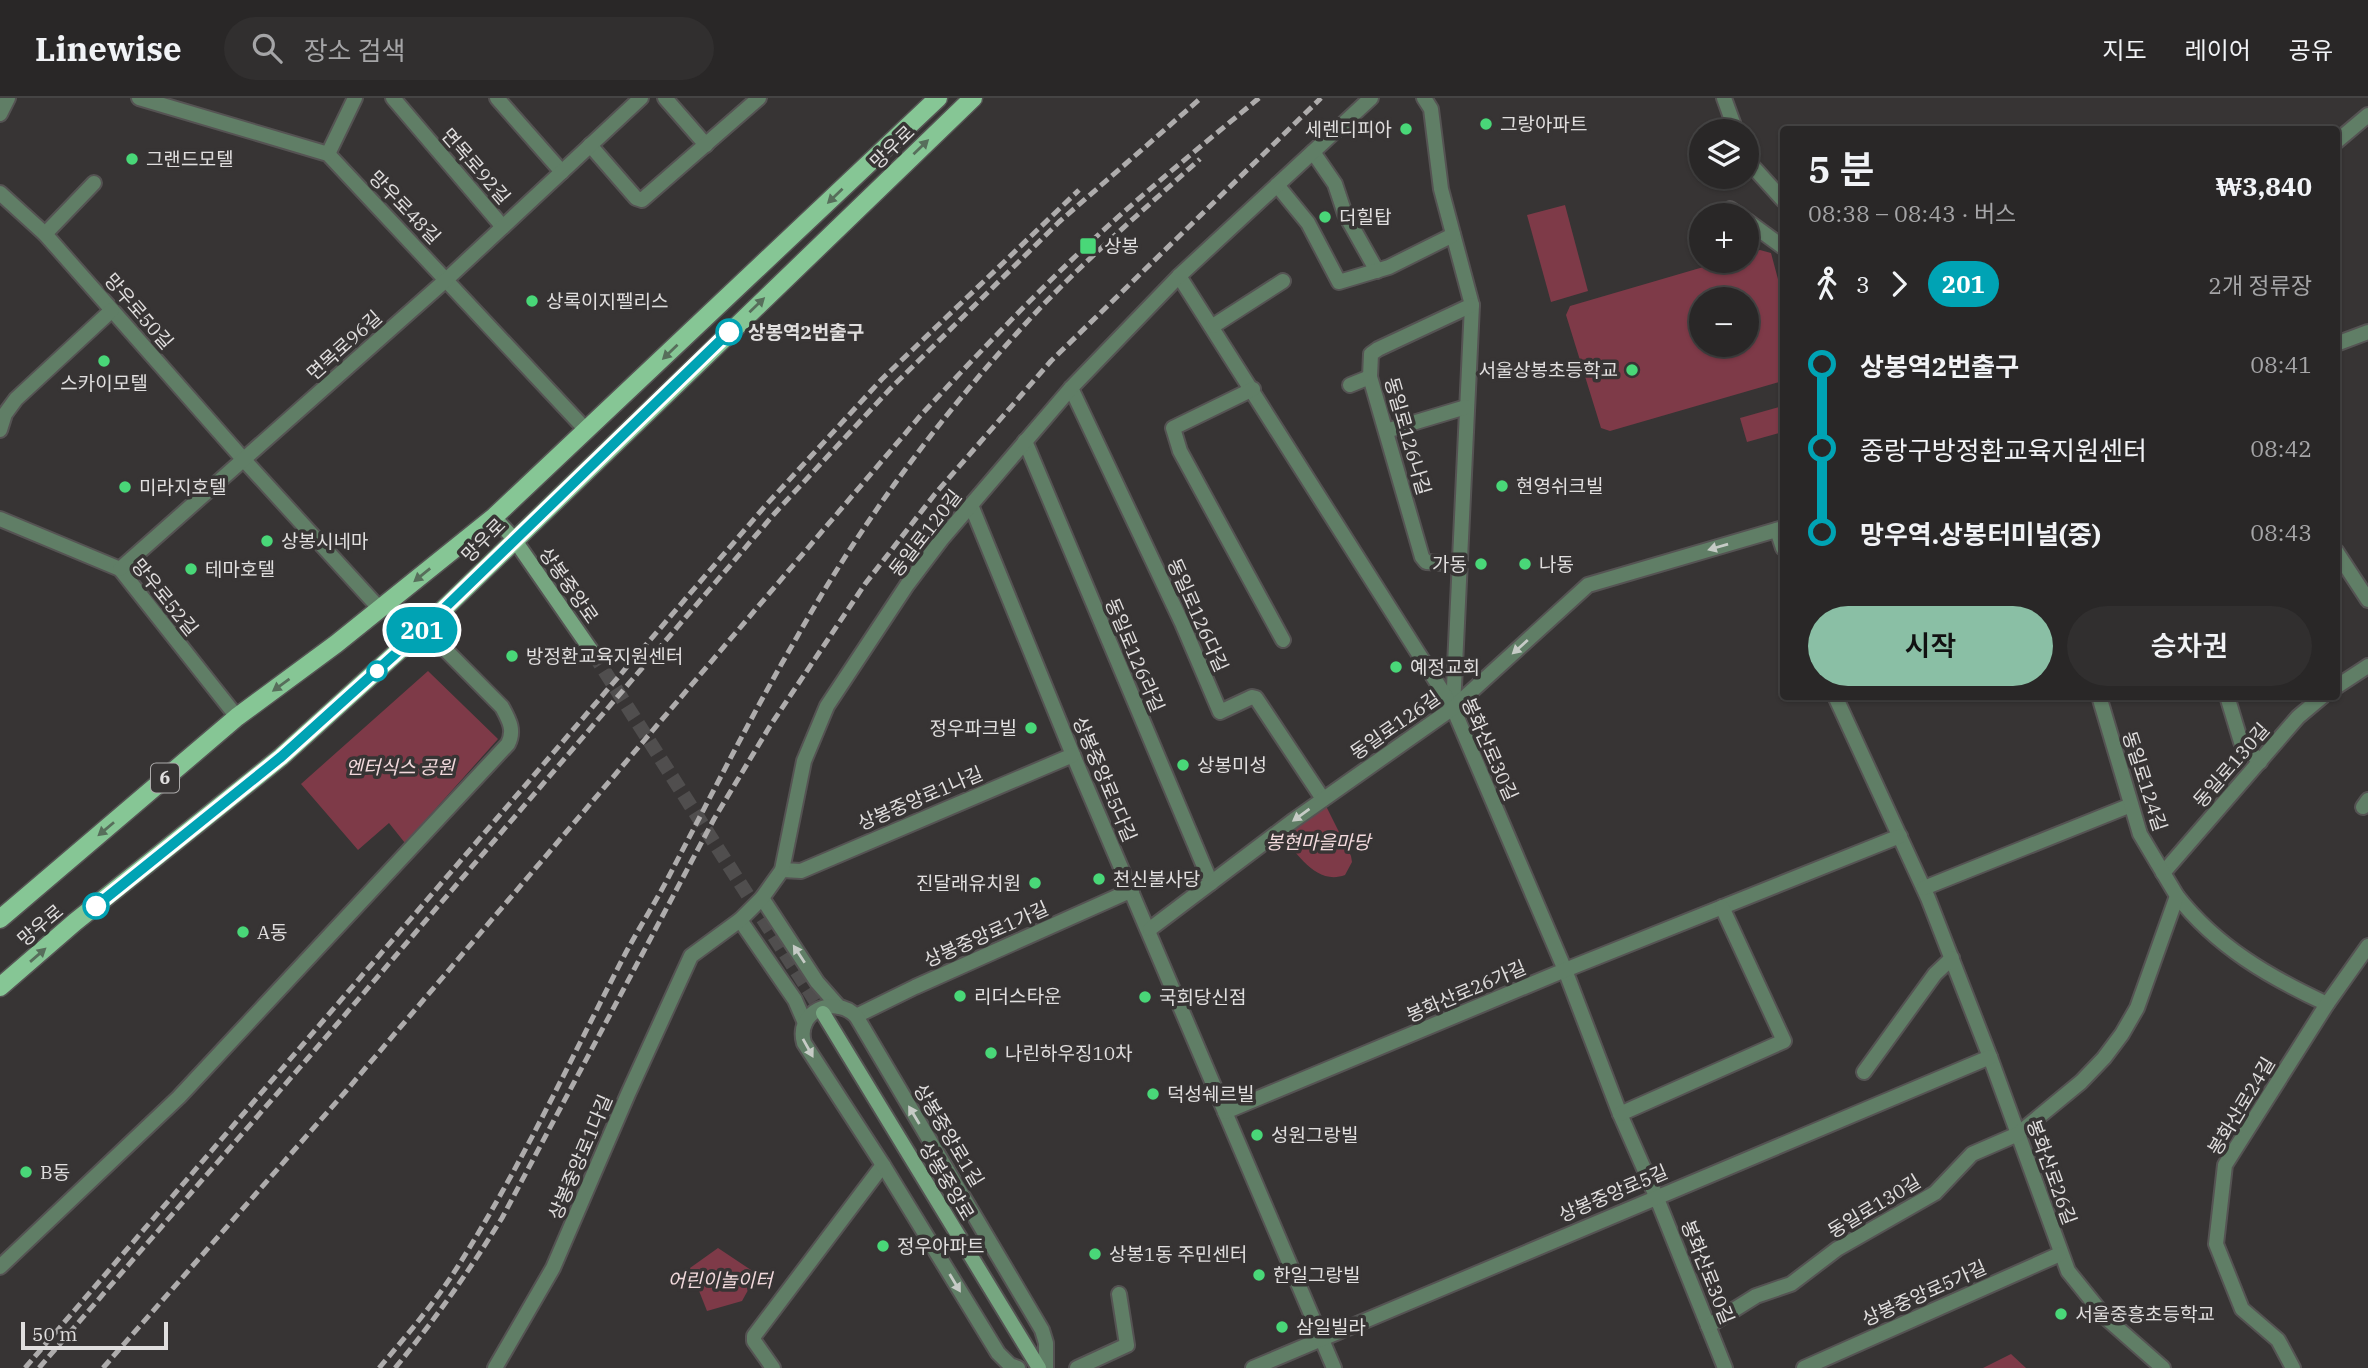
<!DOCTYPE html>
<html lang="ko">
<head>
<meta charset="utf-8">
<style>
  body { margin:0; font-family:"IBM Plex Serif","Noto Sans KR",serif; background:#312f2f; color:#f1f3f6; height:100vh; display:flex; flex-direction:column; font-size:26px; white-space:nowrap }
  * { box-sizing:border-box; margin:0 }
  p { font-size:23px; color:#a5a5a7 }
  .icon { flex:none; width:38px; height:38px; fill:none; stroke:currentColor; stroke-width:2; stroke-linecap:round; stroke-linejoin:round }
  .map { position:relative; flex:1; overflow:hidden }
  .sheet { position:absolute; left:1780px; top:28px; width:560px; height:574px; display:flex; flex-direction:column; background:#292727; border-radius:7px; box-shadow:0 2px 5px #0004,0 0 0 2px #454444 }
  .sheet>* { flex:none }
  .badge { padding:0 14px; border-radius:23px; font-size:24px; line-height:46px }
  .controls { position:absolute; left:1689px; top:21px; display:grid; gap:14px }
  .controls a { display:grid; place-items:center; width:70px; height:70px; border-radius:50%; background:#292727; box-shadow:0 2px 5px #0004,0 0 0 2px #454444; font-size:35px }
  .scale { position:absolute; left:21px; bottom:18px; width:147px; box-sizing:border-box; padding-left:7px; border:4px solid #e0dede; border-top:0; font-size:19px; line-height:24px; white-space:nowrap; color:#e0dede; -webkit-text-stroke:5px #373434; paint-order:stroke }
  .map>.badge { position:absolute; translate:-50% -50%; box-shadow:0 0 0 4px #fff }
  .legs { display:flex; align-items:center; gap:10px; height:77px; padding:0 28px; font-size:23px }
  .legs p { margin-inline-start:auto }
  .summary { display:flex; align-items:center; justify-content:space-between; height:119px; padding:0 28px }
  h1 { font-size:38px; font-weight:600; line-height:52px }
  .button { display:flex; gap:14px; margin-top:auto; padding:14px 28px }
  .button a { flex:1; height:80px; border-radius:42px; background:#8abfa5; color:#111; font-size:28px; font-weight:600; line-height:80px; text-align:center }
  .button a+a { background:#312f2f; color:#f1f3f6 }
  ul { padding:0 28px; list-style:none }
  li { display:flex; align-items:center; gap:24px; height:84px; font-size:26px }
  li i { display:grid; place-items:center; width:10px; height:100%; margin:0 9px; background:currentColor }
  li i::after { content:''; width:18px; height:18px; margin:-9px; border:5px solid; border-radius:50%; background:#292727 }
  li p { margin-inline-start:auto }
  li:first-child i { background:linear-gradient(#0000 50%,currentColor 0) }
  li:last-child i { background:linear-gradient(currentColor 50%,#0000 0) }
  header { display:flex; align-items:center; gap:42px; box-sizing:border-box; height:98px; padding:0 35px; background:#292727; border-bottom:2px solid #454444 }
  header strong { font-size:33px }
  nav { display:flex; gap:38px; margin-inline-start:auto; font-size:24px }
  .search { width:490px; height:63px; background:#312f2f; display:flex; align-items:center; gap:18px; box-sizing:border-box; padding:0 24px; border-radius:38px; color:#a5a5a7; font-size:26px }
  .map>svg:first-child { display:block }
</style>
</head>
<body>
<header>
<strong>Linewise</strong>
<div class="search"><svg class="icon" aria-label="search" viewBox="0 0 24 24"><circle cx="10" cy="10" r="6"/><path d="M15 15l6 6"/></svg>장소 검색</div>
<nav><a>지도</a><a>레이어</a><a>공유</a></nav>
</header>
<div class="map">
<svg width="2368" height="1270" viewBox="0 0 2368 1270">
  <rect width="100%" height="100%" fill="#373434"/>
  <g fill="#7e3a48" fill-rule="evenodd">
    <polygon points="1565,107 1588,193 1551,204 1527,117"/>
    <path d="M1760,152L1771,155L1783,200V283L1610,333L1601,330L1566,217L1570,208L1724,163H1746L1747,156ZM1746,201V247H1701V201Z"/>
    <polygon points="1783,308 1783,334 1747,344 1740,320"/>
    <polygon points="428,573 498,641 405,745 389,725 358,752 301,686"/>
    <path d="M1324,704L1351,758L1352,764L1345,777C1316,788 1296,754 1280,735Z"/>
    <polygon points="718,1150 757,1176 742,1203 707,1213 690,1170"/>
    <polygon points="2011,1256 2026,1270 1983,1270"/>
  </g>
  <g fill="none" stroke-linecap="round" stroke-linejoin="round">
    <polyline stroke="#504e4e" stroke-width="14" stroke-dasharray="14 7" stroke-linecap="butt" points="593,555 823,915"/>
    <g stroke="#555353" stroke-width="18">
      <g id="minor">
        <polyline points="139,0 328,56 587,333"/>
        <polyline points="393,0 503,129"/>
        <polyline points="497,0 562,74"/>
        <polyline points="665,0 706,47"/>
        <polyline points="1424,0 1431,11 1441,91 1472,207 1453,610"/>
        <polyline points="1724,0 1736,33"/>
        <polyline points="2336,44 2368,17"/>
        <polyline points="590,47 636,100 642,102 759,0"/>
        <polyline points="1313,54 1335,86 1345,116 1377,173"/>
        <polyline points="328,56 355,0"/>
        <polyline points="1746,61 1783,102"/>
        <polyline points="1277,87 1308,125 1339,184 1389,169 1453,137"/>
        <polyline points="0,95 45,136 244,362 380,511"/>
        <polyline points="1730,111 1739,117"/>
        <polyline points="1746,122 1783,149"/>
        <polyline points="45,136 94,85"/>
        <polyline points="1179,178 1453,610 1565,872 1620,1016 1656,1098 1725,1270"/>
        <polyline points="1213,228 1283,183"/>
        <polyline points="2336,246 2368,234"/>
        <polyline points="1350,287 1370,279"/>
        <polyline points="1071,290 1182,525 1220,614 1252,599 1256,600 1323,701"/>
        <polyline points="1253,291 1173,330 1180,353 1283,542"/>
        <polyline points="0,332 5,316 16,301 112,212"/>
        <polyline points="1386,333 1466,309"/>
        <polyline points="1025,343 1211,785"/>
        <polyline points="971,407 1073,657 1334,1270"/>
        <polyline points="0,421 120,471 237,619"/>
        <polyline points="1777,432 1783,450"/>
        <polyline points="2336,453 2368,502"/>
        <polyline points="1459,466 1426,464 1422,459 1370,279 1371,256 1378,251 1472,207"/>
        <polyline points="120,471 447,181 641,0"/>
        <polyline points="2336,589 2368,568"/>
        <polyline points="1835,598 1928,800 1990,959 2068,1173 2105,1219 2163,1270"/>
        <polyline points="2227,598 2241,644 2260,664"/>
        <polyline points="2363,709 2368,702"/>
        <polyline points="782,772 801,773 1073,657"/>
        <polyline points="2163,775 2298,619 2323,598"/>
        <polyline points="1924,790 2131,707"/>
        <path d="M2177,798C2217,849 2269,879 2327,906"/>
        <polyline points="762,800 817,884 839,909"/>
        <polyline points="740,822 795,902 805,925"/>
        <polyline points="1150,831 1294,722 1453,610 1588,487 1783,430"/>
        <polyline points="856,918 915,889 1132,792"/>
        <polyline points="1864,974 1935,876 1952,860"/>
        <polyline points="1225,1014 1565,872 1900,738"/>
        <polyline points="1620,1016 1784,943 1722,809"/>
        <path d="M0,1169L179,999L508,646C515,632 509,622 502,609L424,530"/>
        <polyline points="1708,1228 1756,1198 1791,1186 1837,1151 1935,1095 1972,1056 2018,1036 2081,984 2104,960 2122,936 2137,910 2177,798 2140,736 2099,598"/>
        <polyline points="495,1270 553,1170 628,996 691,858 740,822 762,800 782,772 804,663 827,608 907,487 941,442 1071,290 1179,178 1371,0"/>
        <polyline points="773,1270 754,1243 754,1238 883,1067"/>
        <path d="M1018,1270L1010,1267L998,1255L883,1067L804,945C795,914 834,896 856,918L1042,1232L1046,1245V1270"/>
        <polyline points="1077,1270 1127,1247 1119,1196"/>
        <polyline points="1253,1270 1990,959"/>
        <polyline points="1804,1270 2060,1156"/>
        <polyline points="2293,1270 2278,1242 2242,1211 2216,1146 2225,1067 2327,906 2368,848"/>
      </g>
    </g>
    <g stroke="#555353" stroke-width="18">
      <polyline id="tertiary" points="0,16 8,0"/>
    </g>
    <g stroke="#555353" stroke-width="18">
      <g id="secondary">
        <polyline points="494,419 514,441 593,555"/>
        <polyline points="823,915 1039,1270"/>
      </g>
    </g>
    <g stroke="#555353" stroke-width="21">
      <g id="primary">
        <polyline points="0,821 237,619 336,546 494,419 938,0"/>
        <polyline points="0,889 75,824 281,659 424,530 973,0"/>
      </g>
    </g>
    <use href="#minor" stroke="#607e66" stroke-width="14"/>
    <use href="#tertiary" stroke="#607e66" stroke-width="14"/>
    <use href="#secondary" stroke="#76a680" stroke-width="14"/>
    <use href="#primary" stroke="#86c695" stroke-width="18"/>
    <g stroke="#aeacac" stroke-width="5" stroke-dasharray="10 5" stroke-linecap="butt">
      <polyline points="25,1270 766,407 882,281 1079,92"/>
      <polyline points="39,1270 308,960 775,415 891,290 1059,124 1201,0"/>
      <path d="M103,1270L346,993L921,317C973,261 1026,205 1081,153C1138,99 1199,50 1259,0"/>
      <path d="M379,1270C408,1236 437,1202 460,1165C521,1068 569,965 621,864C635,836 653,809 668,780C710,700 751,618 797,539C858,430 934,326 1018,234C1074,171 1138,117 1200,61"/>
      <path d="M395,1270C435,1222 469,1173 502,1120L714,721L770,628L865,486L935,396L1051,263L1321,0"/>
    </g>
  </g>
  <defs><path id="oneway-solid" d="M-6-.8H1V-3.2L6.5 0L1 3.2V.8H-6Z" transform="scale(1.75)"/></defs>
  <g fill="#576e5b">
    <use href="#oneway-solid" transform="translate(921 49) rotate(-44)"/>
    <use href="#oneway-solid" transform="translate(835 98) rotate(136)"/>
    <use href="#oneway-solid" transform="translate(757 207) rotate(-44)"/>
    <use href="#oneway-solid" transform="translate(670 254) rotate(136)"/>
    <use href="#oneway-solid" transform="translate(422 477) rotate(141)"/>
    <use href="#oneway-solid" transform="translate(281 587) rotate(144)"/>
    <use href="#oneway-solid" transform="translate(106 731) rotate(140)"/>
    <use href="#oneway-solid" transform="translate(38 857) rotate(-41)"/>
  </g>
  <g fill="#c6cbc6">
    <use href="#oneway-solid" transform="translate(1718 449) rotate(164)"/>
    <use href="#oneway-solid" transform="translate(1520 549) rotate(138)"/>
    <use href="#oneway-solid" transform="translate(1301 717) rotate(144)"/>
    <use href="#oneway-solid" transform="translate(799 856) rotate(-123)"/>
    <use href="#oneway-solid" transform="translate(808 950) rotate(61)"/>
    <use href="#oneway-solid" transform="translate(914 1017) rotate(-121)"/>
    <use href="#oneway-solid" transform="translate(955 1185) rotate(59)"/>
  </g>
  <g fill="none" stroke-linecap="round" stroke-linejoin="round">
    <g stroke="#fff" stroke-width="16">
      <polyline id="line-1" points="96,808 281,659 424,530 729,234"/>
    </g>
    <use href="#line-1" stroke="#00a3b4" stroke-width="10"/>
  </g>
  <g fill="#49d778" stroke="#373434" stroke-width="2.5">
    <circle cx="1486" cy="26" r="7"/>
    <circle cx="1406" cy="31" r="7"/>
    <circle cx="132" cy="61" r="7"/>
    <circle cx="1325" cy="119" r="7"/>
    <rect x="1079" y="139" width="18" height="18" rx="3.5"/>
    <circle cx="532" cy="203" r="7"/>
    <circle cx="104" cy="263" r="7"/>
    <circle cx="1632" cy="272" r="7"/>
    <circle cx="1502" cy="388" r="7"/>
    <circle cx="125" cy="389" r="7"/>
    <circle cx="267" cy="443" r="7"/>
    <circle cx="1481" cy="466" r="7"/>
    <circle cx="1525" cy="466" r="7"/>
    <circle cx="191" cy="471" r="7"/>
    <circle cx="512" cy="558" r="7"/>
    <circle cx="1396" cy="569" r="7"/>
    <circle cx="1031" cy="630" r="7"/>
    <circle cx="1183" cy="667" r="7"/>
    <circle cx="1099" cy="781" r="7"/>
    <circle cx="1035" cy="785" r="7"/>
    <circle cx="243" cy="834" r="7"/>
    <circle cx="960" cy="898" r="7"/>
    <circle cx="1145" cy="899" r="7"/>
    <circle cx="991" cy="955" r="7"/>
    <circle cx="1153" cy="996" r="7"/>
    <circle cx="1257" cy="1037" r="7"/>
    <circle cx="26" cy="1074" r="7"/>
    <circle cx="883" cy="1148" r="7"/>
    <circle cx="1095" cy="1156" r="7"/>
    <circle cx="1259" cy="1177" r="7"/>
    <circle cx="2061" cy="1216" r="7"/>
    <circle cx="1282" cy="1229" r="7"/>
  </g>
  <g fill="#fff" stroke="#00a3b4" stroke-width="3.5">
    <circle cx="729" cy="234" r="12"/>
    <circle cx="377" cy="573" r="9"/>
    <circle cx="96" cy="808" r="12"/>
  </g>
  <g text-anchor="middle" stroke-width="7" stroke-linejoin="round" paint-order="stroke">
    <rect fill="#373434" stroke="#adabab" stroke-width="2" x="151" y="665.5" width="28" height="29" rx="5"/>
    <g font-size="18" font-weight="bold" fill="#e0dede">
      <text x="165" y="686">6</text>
    </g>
    <g font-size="19" fill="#e0dede" stroke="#373434" text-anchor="start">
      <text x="1500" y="33">그랑아파트</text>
      <text x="1392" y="38" text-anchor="end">세렌디피아</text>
      <text x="146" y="68">그랜드모텔</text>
      <text x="1339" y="126">더힐탑</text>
      <text x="1104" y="155">상봉</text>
      <text x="546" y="210">상록이지펠리스</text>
      <text x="1618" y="279" text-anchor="end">서울상봉초등학교</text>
      <text x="104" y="292" text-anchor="middle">스카이모텔</text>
      <text x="1516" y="395">현영쉬크빌</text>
      <text x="139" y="396">미라지호텔</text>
      <text x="281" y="450">상봉시네마</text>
      <text x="1467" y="473" text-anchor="end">가동</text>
      <text x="1539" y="473">나동</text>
      <text x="205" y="478">테마호텔</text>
      <text x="526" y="565">방정환교육지원센터</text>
      <text x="1410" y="576">예정교회</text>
      <text x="1017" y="637" text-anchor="end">정우파크빌</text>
      <text x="1197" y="674">상봉미성</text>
      <text x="1113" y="788">천신불사당</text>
      <text x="1021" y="792" text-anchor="end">진달래유치원</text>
      <text x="257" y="841">A동</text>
      <text x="974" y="905">리더스타운</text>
      <text x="1159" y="906">국회당신점</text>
      <text x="1005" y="962">나린하우징10차</text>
      <text x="1167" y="1003">덕성쉐르빌</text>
      <text x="1271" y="1044">성원그랑빌</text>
      <text x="40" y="1081">B동</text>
      <text x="897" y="1155">정우아파트</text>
      <text x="1109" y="1163">상봉1동 주민센터</text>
      <text x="1273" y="1184">한일그랑빌</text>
      <text x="2075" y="1223">서울중흥초등학교</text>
      <text x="1296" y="1236">삼일빌라</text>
    </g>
    <g font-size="19" fill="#e0dede" stroke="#373434">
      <text transform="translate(892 49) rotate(-44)" y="7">망우로</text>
      <text transform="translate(476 68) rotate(49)" y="7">면목로92길</text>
      <text transform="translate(405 109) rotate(46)" y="7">망우로48길</text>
      <text transform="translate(139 213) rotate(49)" y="7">망우로50길</text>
      <text transform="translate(344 247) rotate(-42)" y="7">면목로96길</text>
      <text transform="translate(1408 338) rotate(74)" y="7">동일로126나길</text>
      <text transform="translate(925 435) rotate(-52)" y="7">동일로120길</text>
      <text transform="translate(483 442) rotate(-45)" y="7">망우로</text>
      <text transform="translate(569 487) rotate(55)" y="7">상봉중앙로</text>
      <text transform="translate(165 499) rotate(51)" y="7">망우로52길</text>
      <text transform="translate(1198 517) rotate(66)" y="7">동일로126다길</text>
      <text transform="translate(1135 557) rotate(67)" y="7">동일로126라길</text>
      <text transform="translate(1395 627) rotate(-35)" y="7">동일로126길</text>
      <text transform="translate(1490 651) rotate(66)" y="7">봉화산로30길</text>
      <text transform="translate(2231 667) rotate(-49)" y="7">동일로130길</text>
      <text transform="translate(1105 681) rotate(67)" y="7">상봉중앙로5다길</text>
      <text transform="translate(2145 683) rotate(72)" y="7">동일로124길</text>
      <text transform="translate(920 700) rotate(-23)" y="7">상봉중앙로1나길</text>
      <text transform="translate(40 827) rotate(-40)" y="7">망우로</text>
      <text transform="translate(986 836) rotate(-24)" y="7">상봉중앙로1가길</text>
      <text transform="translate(1466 893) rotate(-23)" y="7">봉화산로26가길</text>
      <text transform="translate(2241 1008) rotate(-59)" y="7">봉화산로24길</text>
      <text transform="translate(949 1037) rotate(59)" y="7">상봉중앙로1길</text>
      <text transform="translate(580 1059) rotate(-67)" y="7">상봉중앙로1다길</text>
      <text transform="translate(2052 1074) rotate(70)" y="7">봉화산로26길</text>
      <text transform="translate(947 1083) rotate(59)" y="7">상봉중앙로</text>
      <text transform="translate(1613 1095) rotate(-23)" y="7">상봉중앙로5길</text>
      <text transform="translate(1874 1108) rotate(-31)" y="7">동일로130길</text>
      <text transform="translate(1708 1174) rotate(68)" y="7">봉화산로30길</text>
      <text transform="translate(1924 1195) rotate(-24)" y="7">상봉중앙로5가길</text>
    </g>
    <g font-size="19" font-weight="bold" fill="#e0dede" stroke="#373434" text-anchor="start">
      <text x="748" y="241">상봉역2번출구</text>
    </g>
    <g font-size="19" font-style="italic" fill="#f2d9dc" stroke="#373434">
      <text x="400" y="676">엔터식스 공원</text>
      <text x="1318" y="751">봉현마을마당</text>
      <text x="720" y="1189">어린이놀이터</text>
    </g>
  </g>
</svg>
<div class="controls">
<a><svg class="icon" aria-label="layers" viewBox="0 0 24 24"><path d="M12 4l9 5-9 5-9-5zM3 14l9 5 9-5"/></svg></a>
<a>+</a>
<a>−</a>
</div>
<div class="scale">50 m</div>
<b class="badge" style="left:422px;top:532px;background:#00a3b4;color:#fff">201</b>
<section class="sheet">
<div class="summary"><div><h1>5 분</h1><p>08:38 – 08:43 · 버스</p></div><b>₩3,840</b></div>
<div class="legs"><svg class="icon" aria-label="walk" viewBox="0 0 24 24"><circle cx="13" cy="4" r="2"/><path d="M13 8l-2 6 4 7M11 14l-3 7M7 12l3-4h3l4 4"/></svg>3<svg class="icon" aria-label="forward" viewBox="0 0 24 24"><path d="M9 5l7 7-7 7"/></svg><b class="badge" style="background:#00a3b4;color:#fff">201</b><p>2개 정류장</p></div>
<ul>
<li><i style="color:#00a3b4"></i><b>상봉역2번출구</b><p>08:41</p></li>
<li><i style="color:#00a3b4"></i><span>중랑구방정환교육지원센터</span><p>08:42</p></li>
<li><i style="color:#00a3b4"></i><b>망우역.상봉터미널(중)</b><p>08:43</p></li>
</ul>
<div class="button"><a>시작</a><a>승차권</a></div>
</section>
</div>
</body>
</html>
